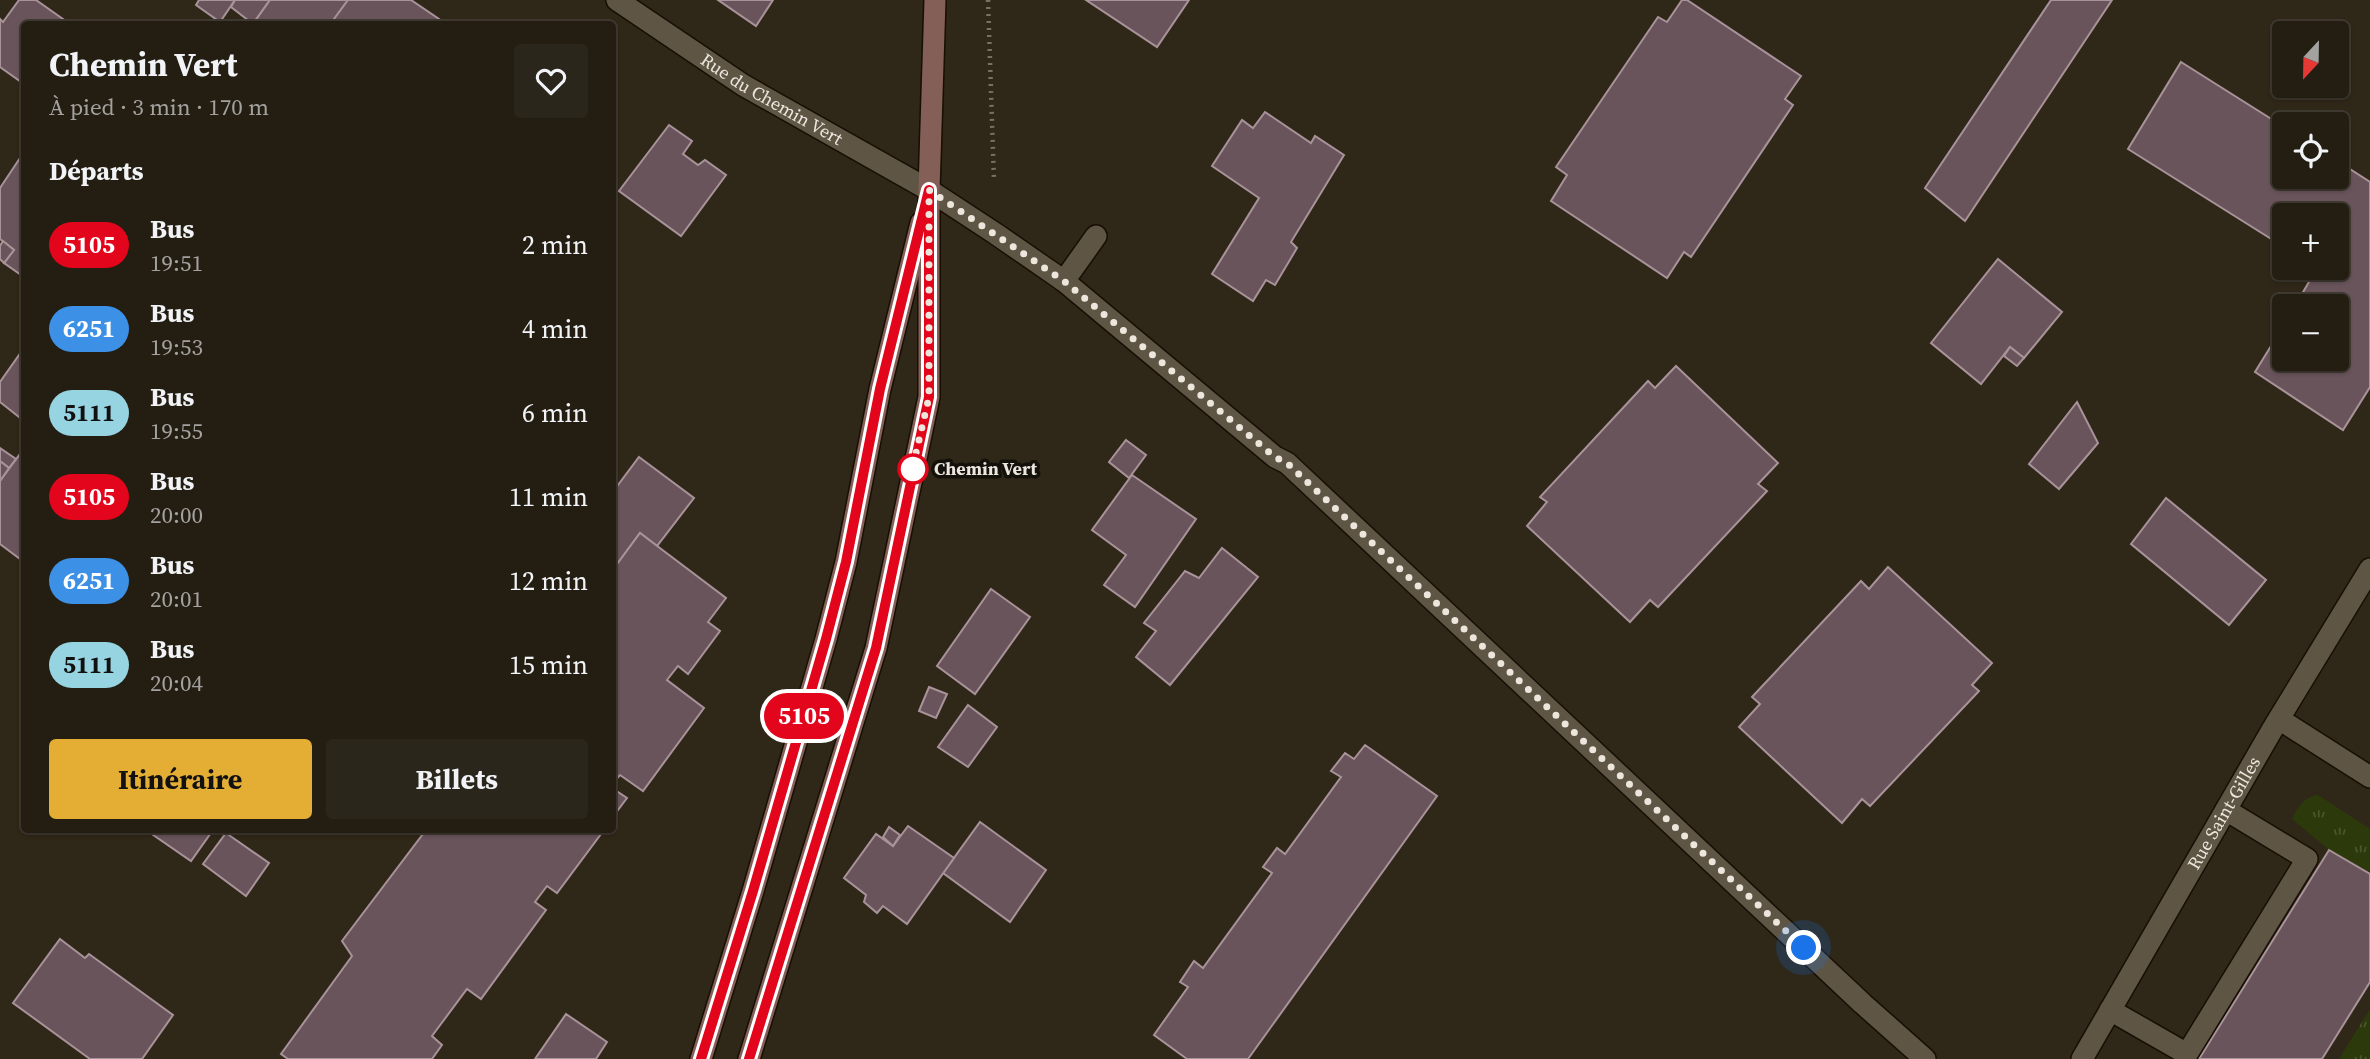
<!DOCTYPE html>
<html lang="fr">
<head>
<meta charset="utf-8">
<style>
  body { margin:0; font-family:"Source Serif 4",serif; background:#2b261b; color:#f1f3f6; height:100vh; display:flex; flex-direction:column; font-size:26px; white-space:nowrap }
  * { box-sizing:border-box; margin:0 }
  p { font-size:23px; color:#a3a29f }
  .icon { flex:none; width:38px; height:38px; fill:none; stroke:currentColor; stroke-width:2; stroke-linecap:round; stroke-linejoin:round }
  .map { position:relative; flex:1; overflow:hidden }
  .panel { position:absolute; left:21px; top:21px; width:595px; height:812px; display:flex; flex-direction:column; background:#231d12; border-radius:7px; box-shadow:0 2px 5px #0004,0 0 0 2px #403b32 }
  .panel>* { flex:none }
  .badge { padding:0 14px; border-radius:23px; font-size:24px; line-height:46px }
  .needle { width:46px; rotate:202deg }
  .controls { position:absolute; left:2272px; top:21px; display:grid; gap:14px }
  .controls a { display:grid; place-items:center; width:77px; height:77px; border-radius:7px; background:#231d12; box-shadow:0 2px 5px #0004,0 0 0 2px #403b32; font-size:35px }
  .you { position:absolute; width:35px; height:35px; margin:-18px; border:5px solid #fff; border-radius:50%; background:#1a73e8; box-shadow:0 0 0 10px #1a73e833 }
  .map>.badge { position:absolute; translate:-50% -50%; box-shadow:0 0 0 4px #fff }
  h2 { padding:0 28px; font-size:26px; line-height:63px }
  .round { display:grid; place-items:center; flex:none; width:74px; height:74px; border-radius:7px; background:#2b261b }
  .overview { display:flex; align-items:center; justify-content:space-between; height:119px; padding:0 28px }
  h1 { font-size:33px; font-weight:700; line-height:52px }
  .action { display:flex; gap:14px; margin-top:auto; padding:14px 28px }
  .action a { flex:1; height:80px; border-radius:7px; background:#e4ae35; color:#111; font-size:28px; font-weight:700; line-height:80px; text-align:center }
  .action a+a { background:#2b261b; color:#f1f3f6 }
  ul { padding:0; list-style:none }
  li { display:flex; align-items:center; gap:21px; height:84px; padding:0 28px }
  li div { flex:1 }
  li b { display:block; font-size:26px }
  li em { font-style:normal }
  li .badge { min-width:77px; font-weight:700; text-align:center }
  .map>svg:first-child { display:block }
</style>
</head>
<body>
<div class="map">
<svg width="2370" height="1059" viewBox="0 0 2370 1059">
  <defs>
    <pattern id="grass-tufts" width="24" height="20" patternUnits="userSpaceOnUse" patternTransform="scale(1.75)"><rect width="24" height="20" fill="#2c390a"/><path d="M3 7l-1-3M5 7V3M7 7l1-3M15 17l-1-3M17 17v-4M19 17l1-3" fill="none" stroke="#4b562d"/></pattern>
  </defs>
  <rect width="100%" height="100%" fill="#2f2718"/>
  <g fill="url(#grass-tufts)">
    <path d="M2318,795L2370,829V872L2329,850L2292,819C2298,808 2303,797 2318,795Z"/>
    <polygon points="2370,1009 2370,1059 2339,1059"/>
  </g>
  <g fill="#68545a" stroke="#a9939a" stroke-width="2">
    <polygon points="19,0 36,0 70,24 24,24 24,84 0,67 0,19 3,22"/>
    <polygon points="199,0 235,0 220,22 196,5"/>
    <polygon points="235,0 270,0 253,24 231,7"/>
    <polygon points="270,0 348,0 331,24 253,24"/>
    <polygon points="348,0 411,0 439,19 435,24 342,24 334,19"/>
    <polygon points="718,0 773,0 756,26"/>
    <polygon points="1086,0 1189,0 1157,47"/>
    <polygon points="1682,0 1687,0 1801,76 1785,99 1793,105 1691,257 1684,252 1667,278 1551,201 1567,175 1556,167 1658,17 1667,22"/>
    <polygon points="2051,0 2112,0 1965,221 1925,188"/>
    <polygon points="2181,62 2284,127 2284,177 2336,177 2336,160 2370,182 2370,387 2343,430 2255,372 2284,325 2284,359 2336,359 2336,306 2295,306 2317,268 2336,268 2336,215 2284,215 2284,247 2128,149"/>
    <polygon points="1265,112 1311,143 1315,136 1344,155 1291,242 1297,248 1275,285 1266,280 1253,301 1212,274 1259,198 1212,166 1242,120 1253,128"/>
    <polygon points="669,125 692,141 683,154 698,165 705,160 726,175 681,236 619,191"/>
    <polygon points="24,152 24,277 4,263 14,250 0,239 0,188"/>
    <polygon points="3,241 14,250 4,263 0,259 0,246"/>
    <polygon points="1998,259 2062,312 2024,358 2010,347 1981,384 1931,343"/>
    <polygon points="2010,347 2024,358 2017,366 2004,356"/>
    <polygon points="24,348 24,421 0,402 0,382"/>
    <polygon points="1676,366 1778,463 1758,484 1767,491 1658,607 1650,600 1630,622 1527,526 1547,502 1540,497 1648,381 1655,388"/>
    <polygon points="2077,402 2098,443 2059,489 2029,464"/>
    <polygon points="1126,440 1146,455 1129,478 1109,462"/>
    <polygon points="0,448 16,459 9,468 0,461"/>
    <polygon points="23,450 24,452 24,562 0,544 0,481"/>
    <polygon points="639,457 694,498 657,546 640,533 612,571 612,493"/>
    <polygon points="0,461 9,468 0,481"/>
    <polygon points="1132,475 1196,519 1135,607 1104,585 1126,555 1092,530"/>
    <polygon points="2166,498 2266,580 2229,625 2131,544"/>
    <polygon points="640,533 726,598 708,622 720,631 688,674 678,666 667,680 704,708 643,791 620,775 612,784 612,571"/>
    <polygon points="1222,548 1258,577 1170,685 1136,657 1156,631 1144,623 1185,571 1199,578"/>
    <polygon points="1888,567 1992,663 1972,685 1979,691 1870,806 1862,799 1842,823 1739,727 1760,704 1752,697 1861,581 1869,589"/>
    <polygon points="991,589 1030,617 975,694 937,666"/>
    <polygon points="929,687 947,694 936,718 919,711"/>
    <polygon points="968,705 997,727 968,767 938,747"/>
    <polygon points="1365,745 1437,796 1248,1059 1187,1059 1154,1035 1188,987 1180,982 1194,961 1203,968 1272,873 1263,867 1277,848 1285,854 1341,777 1331,771 1345,753 1354,759"/>
    <polygon points="612,788 627,798 612,818"/>
    <polygon points="980,822 1046,870 1010,922 943,873"/>
    <polygon points="908,826 954,858 907,924 883,906 877,913 864,902 866,895 844,878 876,834 893,846"/>
    <polygon points="889,827 900,835 893,846 883,837"/>
    <polygon points="146,830 213,830 191,861"/>
    <polygon points="426,830 604,830 557,893 547,886 535,902 546,910 481,999 467,989 432,1036 442,1045 432,1059 288,1059 281,1054 352,956 342,941"/>
    <polygon points="226,833 269,863 246,896 203,864"/>
    <polygon points="2329,850 2370,874 2370,982 2322,1059 2199,1059"/>
    <polygon points="60,939 85,958 89,954 173,1015 142,1059 90,1059 13,1003"/>
    <polygon points="566,1014 607,1042 596,1059 535,1059"/>
  </g>
  <g fill="none" stroke-linecap="round" stroke-linejoin="round">
    <g stroke="#170f03" stroke-width="24">
      <polyline id="service" points="1064,281 1096,236"/>
    </g>
    <g stroke="#170f03" stroke-width="24">
      <g id="minor">
        <path id="s1" d="M617,0L743,85L929,190L996,234L1064,281L1275,457L1287,463L1863,1004L1925,1059"/>
        <polyline points="2279,719 2370,777"/>
        <polyline points="2110,1010 2187,1054 2307,859 2226,810"/>
        <path id="s2" d="M2082,1059L2272,730L2370,569"/>
      </g>
    </g>
    <g stroke="#170f03" stroke-width="24">
      <g id="secondary">
        <polyline points="701,1059 753,891 826,639 846,562 880,389 921,223"/>
        <polyline points="749,1059 876,648 929,397 929,190 935,0"/>
      </g>
    </g>
    <polyline stroke="#777063" stroke-width="4.5" stroke-dasharray="2 5" stroke-linecap="butt" points="988,0 994,181"/>
    <use href="#service" stroke="#5e5545" stroke-width="21"/>
    <use href="#minor" stroke="#5e5545" stroke-width="21"/>
    <use href="#secondary" stroke="#845f58" stroke-width="21"/>
  </g>
  <g fill="none" stroke-linecap="round" stroke-linejoin="round">
    <g stroke="#fff" stroke-width="16">
      <polyline id="line" points="701,1059 753,891 826,639 846,562 880,389 929,190 929,397 876,648 749,1059"/>
    </g>
    <use href="#line" stroke="#e3051b" stroke-width="10"/>
    <polyline stroke="#ece6dd" stroke-width="7" stroke-dasharray="0 12.6" points="913,469 910,479 929,397 929,190 1064,281 1275,457 1287,463 1804,948"/>
  </g>
  <circle fill="#fff" stroke="#e3051b" stroke-width="3.5" cx="913" cy="469" r="14"/>
  <g text-anchor="middle" stroke-width="7" stroke-linejoin="round" paint-order="stroke">
    <g font-size="18" fill="#ece6dd" stroke="#14100a">
      <text dy="6" stroke="none"><textPath href="#s1" startOffset="184">Rue du Chemin Vert</textPath></text>
      <text dy="6" stroke="none"><textPath href="#s2" startOffset="284">Rue Saint-Gilles</textPath></text>
    </g>
    <g font-size="18" font-weight="bold" fill="#ece6dd" stroke="#14100a" text-anchor="start">
      <text x="934" y="475">Chemin Vert</text>
    </g>
  </g>
</svg>
<div class="controls">
<a><svg class="needle" viewBox="-14 -14 28 28"><path d="M0-13l5 13h-10z" fill="#e53935"/><path d="M0 13l5-13h-10z" fill="#a3a29f"/></svg></a>
<a><svg class="icon" aria-label="locate" viewBox="0 0 24 24"><circle cx="12" cy="12" r="6"/><path d="M12 2v4M12 18v4M2 12h4M18 12h4"/></svg></a>
<a>+</a>
<a>−</a>
</div>
<div class="you" style="left:1804px;top:948px"></div>
<b class="badge" style="left:804px;top:716px;background:#e3051b;color:#fff">5105</b>
<section class="panel">
<div class="overview"><div><h1>Chemin Vert</h1><p>À pied · 3 min · 170 m</p></div><a class="round"><svg class="icon" aria-label="heart" viewBox="0 0 24 24"><path d="M12 20l-8-8c-3-5 5-10 8-4 3-6 11-1 8 4z"/></svg></a></div>
<h2>Départs</h2>
<ul>
<li><span class="badge" style="background:#e3051b;color:#fff">5105</span><div><b>Bus</b><p>19:51</p></div><em>2 min</em></li>
<li><span class="badge" style="background:#3c91e6;color:#fff">6251</span><div><b>Bus</b><p>19:53</p></div><em>4 min</em></li>
<li><span class="badge" style="background:#97d4e2;color:#111">5111</span><div><b>Bus</b><p>19:55</p></div><em>6 min</em></li>
<li><span class="badge" style="background:#e3051b;color:#fff">5105</span><div><b>Bus</b><p>20:00</p></div><em>11 min</em></li>
<li><span class="badge" style="background:#3c91e6;color:#fff">6251</span><div><b>Bus</b><p>20:01</p></div><em>12 min</em></li>
<li><span class="badge" style="background:#97d4e2;color:#111">5111</span><div><b>Bus</b><p>20:04</p></div><em>15 min</em></li>
</ul>
<div class="action"><a>Itinéraire</a><a>Billets</a></div>
</section>
</div>
</body>
</html>
